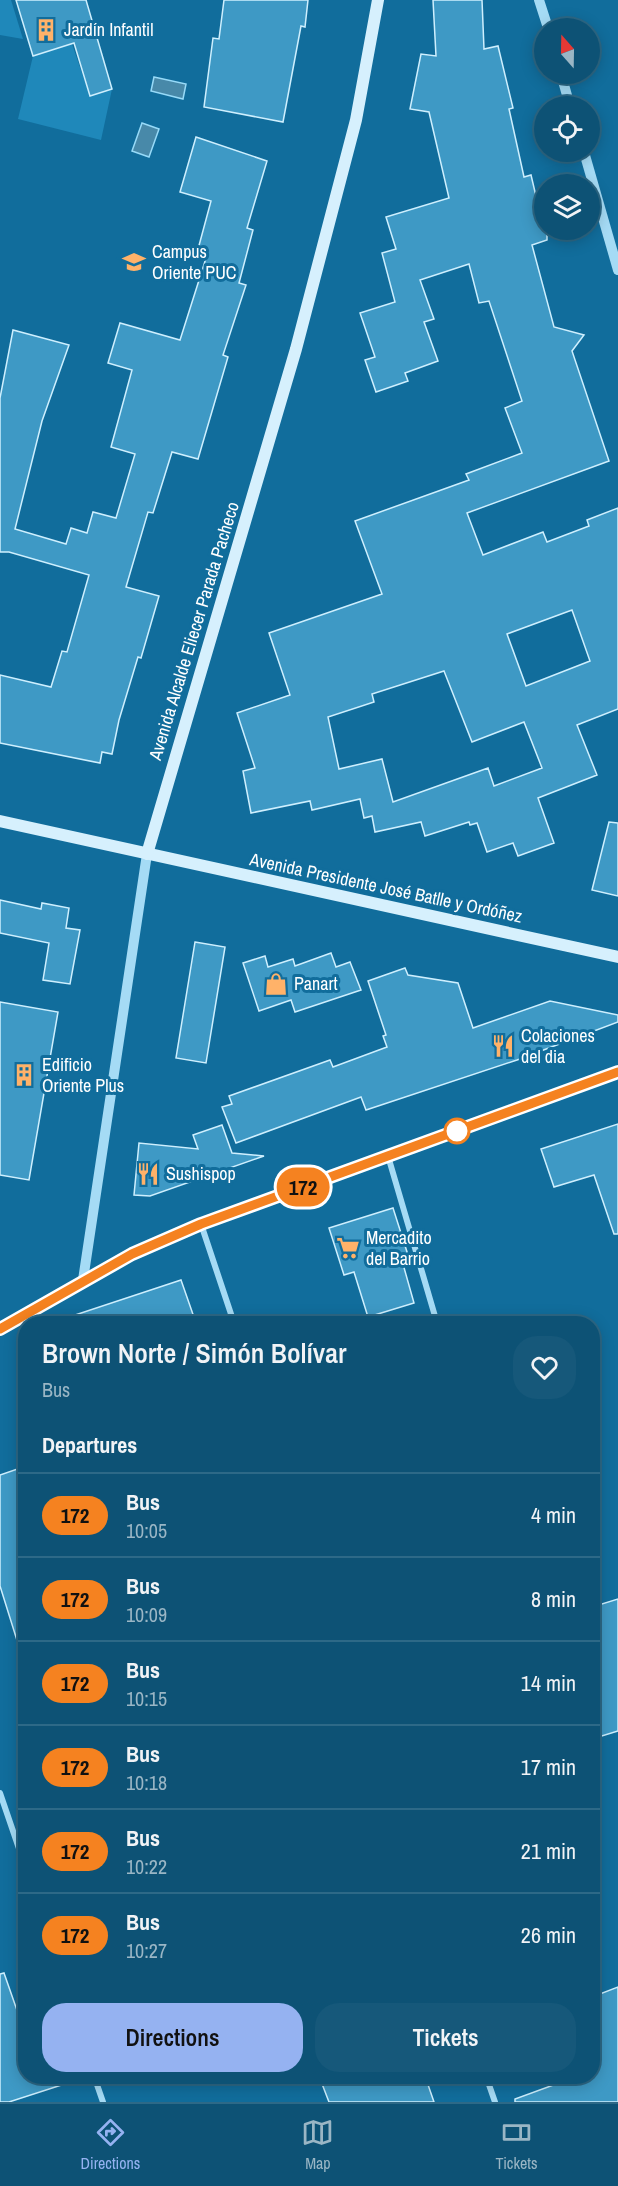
<!DOCTYPE html>
<html lang="en">
<head>
<meta charset="utf-8">
<style>
  body { margin:0; font-family:"Archivo Narrow",sans-serif; background:#16587a; color:#f1f3f6; height:100vh; display:flex; flex-direction:column; font-size:22px; white-space:nowrap }
  * { box-sizing:border-box; margin:0 }
  p { font-size:20px; color:#9ab6c5 }
  .icon { flex:none; width:33px; height:33px; fill:none; stroke:currentColor; stroke-width:2; stroke-linecap:round; stroke-linejoin:round }
  .map { position:relative; flex:1; overflow:hidden }
  .side { position:absolute; left:18px; top:1316px; width:582px; height:768px; display:flex; flex-direction:column; background:#0d5275; border-radius:24px; box-shadow:0 3px 15px #0003,0 0 0 2px #2d6987 }
  .side>* { flex:none }
  .badge { padding:0 12px; border-radius:20px; font-size:21px; line-height:39px }
  .needle { width:39px; rotate:340deg }
  .tools { position:absolute; left:534px; top:18px; display:grid; gap:12px }
  .tools a { display:grid; place-items:center; width:66px; height:66px; border-radius:50%; background:#0d5275; box-shadow:0 3px 15px #0003,0 0 0 2px #2d6987; font-size:30px }
  .map>.badge { position:absolute; translate:-50% -50%; box-shadow:0 0 0 3px #fff }
  h2 { padding:0 24px; font-size:22px; line-height:54px }
  .round { display:grid; place-items:center; flex:none; width:63px; height:63px; border-radius:24px; background:#16587a }
  .headline { display:flex; align-items:center; justify-content:space-between; height:102px; padding:0 24px }
  h1 { font-size:28px; font-weight:600; line-height:45px }
  .cta { display:flex; gap:12px; margin-top:auto; padding:12px 24px }
  .cta a { flex:1; height:69px; border-radius:24px; background:#95b2f1; color:#111; font-size:24px; font-weight:600; line-height:69px; text-align:center }
  .cta a+a { background:#16587a; color:#f1f3f6 }
  ul { padding:0; list-style:none }
  li { display:flex; align-items:center; gap:18px; height:84px; padding:0 24px; border-top:2px solid #2d6987 }
  li div { flex:1 }
  li b { display:block; font-size:22px }
  li em { font-style:normal }
  li .badge { min-width:66px; font-weight:700; text-align:center }
  .menu { display:flex; justify-content:space-around; align-items:center; height:84px; border-top:2px solid #2d6987; background:#0d5275; font-size:16px; color:#9ab6c5 }
  .menu a { display:grid; justify-items:center; gap:3px }
  .menu .selected { color:#95b2f1 }
  .map>svg:first-child { display:block }
</style>
</head>
<body>
<div class="map">
<svg width="618" height="2102" viewBox="0 0 618 2102">
  <rect width="100%" height="100%" fill="#116d9c"/>
  <g fill="#1f88ba">
    <polygon points="0,0 11,0 23,39 0,35"/>
    <polygon points="72,44 90,96 112,89 101,140 18,119 33,56"/>
  </g>
  <g fill="#4889a9" stroke="#97daf8" stroke-width="1.5">
    <polygon points="154,77 186,84 183,99 151,91"/>
    <polygon points="142,123 159,129 149,157 132,151"/>
  </g>
  <g fill="#3e99c5" stroke="#ceeffe" stroke-width="1.5" fill-rule="evenodd">
    <polygon points="16,0 86,0 112,89 90,96 74,43 33,56"/>
    <polygon points="224,0 308,0 305,27 301,26 283,122 204,107 213,38 219,39"/>
    <path d="M433,0H482L484,49L498,46L513,108L509,109L524,177L531,175L544,230H547V240L532,245L554,327L584,335L572,351L609,461L467,513L483,555L543,532L547,542L589,526L587,520L618,508V709L577,725L597,775L538,798L554,843L518,856L513,843L487,852L477,823L470,825L469,822L425,836L421,822L375,832L372,816L364,818L360,799L312,810L310,801L251,813L243,771L255,768L237,713L290,695L269,633L382,594L355,521L469,480L466,474L522,453L505,408L522,401L489,301L479,303L469,264L420,280L434,319L424,322L438,361L405,373L408,381L376,392L365,360L375,357L360,313L395,302L382,253L396,249L386,217L449,198L429,112L410,109L421,54L436,56ZM572,610L590,661L526,686L507,634ZM444,671L472,742L524,722L542,768L494,786L488,768L393,802L382,759L339,769L328,717L374,702L372,694Z"/>
    <polygon points="196,137 267,161 247,228 253,230 239,283 246,285 223,355 228,357 198,459 172,452 153,513 148,512 126,587 159,596 141,658 138,657 119,720 112,754 102,752 100,763 0,743 0,675 51,687 62,651 67,652 89,575 9,552 0,552 0,398 13,330 69,345 42,421 15,529 66,544 71,528 87,533 93,512 116,518 135,454 111,447 132,370 108,363 120,323 180,340 207,255 197,253 211,201 180,192"/>
    <polygon points="609,822 618,823 618,896 592,890"/>
    <polygon points="0,900 41,909 42,903 69,908 66,928 80,930 70,984 43,980 49,943 0,933"/>
    <polygon points="195,942 225,947 206,1063 176,1058"/>
    <polygon points="331,953 336,967 350,962 361,990 295,1012 291,1000 259,1011 243,963 265,956 268,967 293,959 295,966"/>
    <polygon points="405,968 408,975 458,983 473,1028 550,1001 618,1015 618,1022 517,1060 366,1110 361,1097 236,1143 222,1107 232,1104 229,1096 330,1060 333,1067 387,1047 383,1036 386,1035 368,981"/>
    <polygon points="0,1002 58,1012 29,1180 0,1175"/>
    <polygon points="618,1124 618,1234 614,1234 594,1175 554,1187 541,1149"/>
    <polygon points="222,1125 232,1153 264,1156 150,1196 134,1195 139,1143 198,1149 193,1135"/>
    <polygon points="393,1208 408,1255 401,1257 414,1303 368,1317 354,1272 344,1275 329,1228"/>
    <polygon points="181,1280 196,1323 172,1323 170,1315 147,1323 67,1323 66,1318"/>
    <polygon points="26,1466 26,1649 20,1650 0,1586 0,1475"/>
    <polygon points="618,1599 618,1731 592,1739 592,1607"/>
    <polygon points="4,1973 26,2036 26,2076 73,2076 74,2081 9,2102 0,2102 0,1974"/>
    <polygon points="618,1987 618,2102 515,2102 515,2099 578,2076 592,2076 592,1997"/>
    <polygon points="319,2076 425,2076 434,2102 329,2102"/>
  </g>
  <g fill="none" stroke-linecap="round" stroke-linejoin="round">
    <g stroke="#a5dbf5" stroke-width="6">
      <polyline points="388,1156 437,1323"/>
      <polyline points="201,1224 234,1323"/>
      <polyline points="0,1793 26,1869"/>
      <polyline points="94,2076 103,2102"/>
      <polyline points="486,2076 495,2102"/>
    </g>
    <g stroke="#a5dbf5" stroke-width="10">
      <polyline points="539,0 548,28"/>
      <polyline points="561,74 570,106"/>
      <polyline points="584,152 618,270"/>
      <polyline points="83,1280 147,854"/>
      <polyline points="0,1329 131,1254 201,1224 618,1072"/>
    </g>
    <g stroke="#d6f0fd" stroke-width="12">
      <polyline points="0,821 618,957"/>
      <polyline points="147,854 296,349 356,120 378,0"/>
    </g>
  </g>
  <g fill="none" stroke-linecap="round" stroke-linejoin="round">
    <g stroke="#fff" stroke-width="14">
      <polyline id="line" points="0,1329 132,1254 201,1224 618,1072"/>
    </g>
    <use href="#line" stroke="#f58220" stroke-width="9"/>
  </g>
  <defs>
    <g id="building-bare" transform="scale(1.8)"><path d="M-4-6H4V6H1V3H-1V6H-4ZM-2.5-4.3h1.7v1.8h-1.7ZM.8-4.3h1.7v1.8H.8ZM-2.5-1h1.7V.8h-1.7ZM.8-1h1.7V.8H.8Z" fill="#ffb269" stroke="#116d9c" stroke-width="2.5" paint-order="stroke"/></g>
    <g id="university-bare" transform="scale(1.8)"><path d="M0-5L7-2L0 1L-7-2ZM-4 1L0 2.5L4 1V4Q0 6-4 4Z" fill="#ffb269" stroke="#116d9c" stroke-width="2.5" paint-order="stroke"/></g>
    <g id="shop-bare" transform="scale(1.8)"><path d="M-5-2.5h2.3a2.7 3.5 0 0 1 5.4 0H5L5.5 6h-11ZM-1.5-2.5h3a1.5 2.3 0 0 0-3 0Z" fill="#ffb269" stroke="#116d9c" stroke-width="2.5" paint-order="stroke"/></g>
    <g id="restaurant-bare" transform="scale(1.8)"><path d="M-5-6h1v4h1v-4h1v4h1v-4h1v5L-1.5 .5V6h-2V.5L-5-1ZM5-6V6H3V1.5H1.5Q1.5-4 5-6Z" fill="#ffb269" stroke="#116d9c" stroke-width="2.5" paint-order="stroke"/></g>
    <g id="supermarket-bare" transform="scale(1.8)"><path d="M-6-5.5h2.5l.6 2H6L4.5 2H-2.5L-4.4-4H-6ZM-1.5 3.2a1.3 1.3 0 1 0 .1 0ZM3 3.2a1.3 1.3 0 1 0 .1 0Z" fill="#ffb269" stroke="#116d9c" stroke-width="2.5" paint-order="stroke"/></g>
  </defs>
  <g fill-rule="evenodd">
    <use href="#building-bare" x="46" y="30"/>
    <use href="#university-bare" x="134" y="262"/>
    <use href="#shop-bare" x="276" y="984"/>
    <use href="#restaurant-bare" x="503" y="1046"/>
    <use href="#building-bare" x="24" y="1075"/>
    <use href="#restaurant-bare" x="148" y="1174"/>
    <use href="#supermarket-bare" x="348" y="1248"/>
  </g>
  <circle fill="#fff" stroke="#f58220" stroke-width="3" cx="457" cy="1131" r="12"/>
  <g text-anchor="middle" stroke-width="6" stroke-linejoin="round" paint-order="stroke">
    <g font-size="18" fill="#fff" stroke="#116d9c" text-anchor="start">
      <text x="64" y="36">Jardín Infantil</text>
      <text x="152" y="258">Campus<tspan x="152" dy="21">Oriente PUC</tspan></text>
      <text x="294" y="990">Panart</text>
      <text x="521" y="1042">Colaciones<tspan x="521" dy="21">del dia</tspan></text>
      <text x="42" y="1071">Edificio<tspan x="42" dy="21">Oriente Plus</tspan></text>
      <text x="166" y="1180">Sushispop</text>
      <text x="366" y="1244">Mercadito<tspan x="366" dy="21">del Barrio</tspan></text>
    </g>
    <g font-size="18" fill="#fff" stroke="#116d9c">
      <text transform="translate(194 631) rotate(-73)" y="6">Avenida Alcalde Eliecer Parada Pacheco</text>
      <text transform="translate(386 888) rotate(12)" y="6">Avenida Presidente José Batlle y Ordóñez</text>
    </g>
  </g>
</svg>
<div class="tools">
<a><svg class="needle" viewBox="-14 -14 28 28"><path d="M0-13l5 13h-10z" fill="#e53935"/><path d="M0 13l5-13h-10z" fill="#9ab6c5"/></svg></a>
<a><svg class="icon" aria-label="locate" viewBox="0 0 24 24"><circle cx="12" cy="12" r="6"/><path d="M12 2v4M12 18v4M2 12h4M18 12h4"/></svg></a>
<a><svg class="icon" aria-label="layers" viewBox="0 0 24 24"><path d="M12 4l9 5-9 5-9-5zM3 14l9 5 9-5"/></svg></a>
</div>
<b class="badge" style="left:303px;top:1187px;background:#f58220;color:#111">172</b>
<section class="side">
<div class="headline"><div><h1>Brown Norte / Simón Bolívar</h1><p>Bus</p></div><a class="round"><svg class="icon" aria-label="heart" viewBox="0 0 24 24"><path d="M12 20l-8-8c-3-5 5-10 8-4 3-6 11-1 8 4z"/></svg></a></div>
<h2>Departures</h2>
<ul>
<li><span class="badge" style="background:#f58220;color:#111">172</span><div><b>Bus</b><p>10:05</p></div><em>4 min</em></li>
<li><span class="badge" style="background:#f58220;color:#111">172</span><div><b>Bus</b><p>10:09</p></div><em>8 min</em></li>
<li><span class="badge" style="background:#f58220;color:#111">172</span><div><b>Bus</b><p>10:15</p></div><em>14 min</em></li>
<li><span class="badge" style="background:#f58220;color:#111">172</span><div><b>Bus</b><p>10:18</p></div><em>17 min</em></li>
<li><span class="badge" style="background:#f58220;color:#111">172</span><div><b>Bus</b><p>10:22</p></div><em>21 min</em></li>
<li><span class="badge" style="background:#f58220;color:#111">172</span><div><b>Bus</b><p>10:27</p></div><em>26 min</em></li>
</ul>
<div class="cta"><a>Directions</a><a>Tickets</a></div>
</section>
</div>
<nav class="menu">
<a class="selected"><svg class="icon" aria-label="directions" viewBox="0 0 24 24"><path d="M12 3l9 9-9 9-9-9zM9 14v-3h6M13 9l2 2-2 2"/></svg>Directions</a>
<a><svg class="icon" aria-label="map" viewBox="0 0 24 24"><path d="M3 6l6-2 6 2 6-2v14l-6 2-6-2-6 2zM9 4v14M15 6v14"/></svg>Map</a>
<a><svg class="icon" aria-label="tickets" viewBox="0 0 24 24"><path d="M3 7h18v10H3zM15 7v10"/></svg>Tickets</a>
</nav>
</body>
</html>
